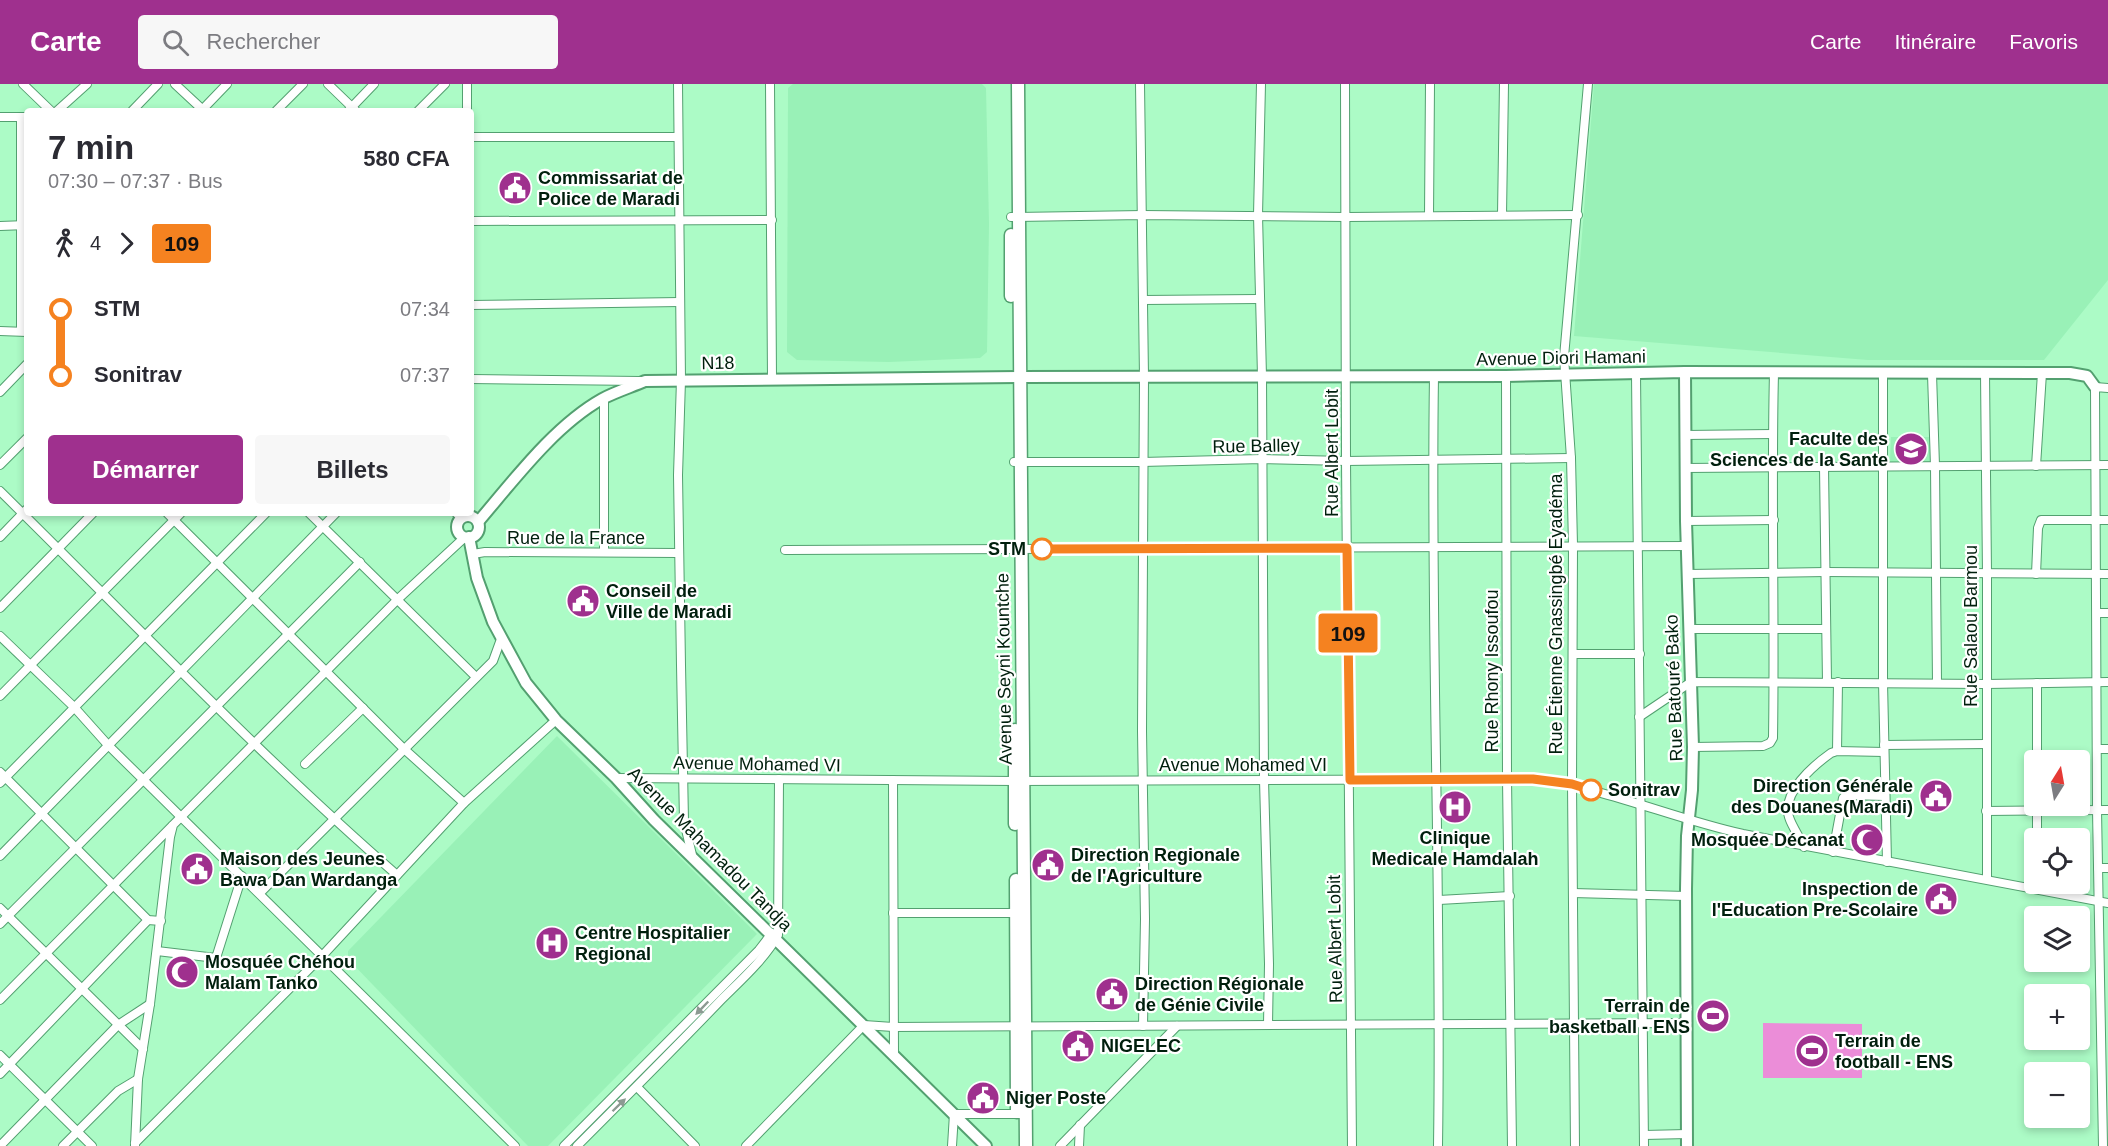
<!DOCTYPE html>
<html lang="fr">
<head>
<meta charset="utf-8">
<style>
  body { margin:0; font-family:Arial,sans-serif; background:#f7f7f7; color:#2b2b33; height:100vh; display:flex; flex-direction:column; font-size:22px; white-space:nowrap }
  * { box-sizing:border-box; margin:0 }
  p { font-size:20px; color:#7c7c81 }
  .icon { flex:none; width:33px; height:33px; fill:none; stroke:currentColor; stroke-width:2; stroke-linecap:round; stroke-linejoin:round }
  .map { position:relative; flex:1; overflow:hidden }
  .side { position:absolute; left:24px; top:24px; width:450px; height:408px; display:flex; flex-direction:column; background:#fff; border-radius:6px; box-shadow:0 3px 9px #0003 }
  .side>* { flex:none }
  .badge { padding:0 12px; border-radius:4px; font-size:21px; line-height:39px }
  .needle { width:39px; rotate:11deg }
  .buttons { position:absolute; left:2024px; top:666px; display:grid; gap:12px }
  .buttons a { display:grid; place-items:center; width:66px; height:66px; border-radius:6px; background:#fff; box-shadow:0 3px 9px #0003; font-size:30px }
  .map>.badge { position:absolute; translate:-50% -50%; box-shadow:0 0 0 3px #fff }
  .legs { display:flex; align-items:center; gap:9px; height:66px; padding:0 24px; font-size:20px }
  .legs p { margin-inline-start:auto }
  .summary { display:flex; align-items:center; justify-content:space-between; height:102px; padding:0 24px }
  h1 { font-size:33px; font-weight:600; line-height:45px }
  .cta { display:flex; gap:12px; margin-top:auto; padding:12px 24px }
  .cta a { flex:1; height:69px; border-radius:6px; background:#9f308e; color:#fff; font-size:24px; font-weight:600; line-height:69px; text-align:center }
  .cta a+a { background:#f7f7f7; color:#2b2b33 }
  ul { padding:0 24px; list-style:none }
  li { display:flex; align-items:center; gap:21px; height:66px; font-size:22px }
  li i { display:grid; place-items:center; width:9px; height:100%; margin:0 8px; background:currentColor }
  li i::after { content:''; width:15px; height:15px; margin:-8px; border:4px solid; border-radius:50%; background:#fff }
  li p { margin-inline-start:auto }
  li:first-child i { background:linear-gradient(#0000 50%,currentColor 0) }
  li:last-child i { background:linear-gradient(currentColor 50%,#0000 0) }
  header { display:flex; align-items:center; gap:36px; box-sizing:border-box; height:84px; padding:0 30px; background:#9f308e; color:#fff }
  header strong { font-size:28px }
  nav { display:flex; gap:33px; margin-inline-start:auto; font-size:21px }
  .search { width:420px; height:54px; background:#f7f7f7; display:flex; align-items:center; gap:15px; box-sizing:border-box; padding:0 21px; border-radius:6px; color:#7c7c81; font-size:22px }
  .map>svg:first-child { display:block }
</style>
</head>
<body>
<header>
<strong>Carte</strong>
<div class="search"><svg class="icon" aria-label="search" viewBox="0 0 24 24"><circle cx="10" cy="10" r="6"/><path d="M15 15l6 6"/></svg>Rechercher</div>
<nav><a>Carte</a><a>Itinéraire</a><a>Favoris</a></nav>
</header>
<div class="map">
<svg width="2108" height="1062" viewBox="0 0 2108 1062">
  <rect width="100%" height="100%" fill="#acfbc6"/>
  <g fill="#99f1b7">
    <polygon points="793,0 982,0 986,4 989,140 987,268 980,274 889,278 797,276 787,268 788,4"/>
    <polygon points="1594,0 2108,0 2108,196 2044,276 1868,276 1574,252"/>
    <polygon points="1891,353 1931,353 1931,378 1890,378"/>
    <polygon points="557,652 757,850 548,1062 528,1062 348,875 348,867"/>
  </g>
  <g fill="#eb8dd8">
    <polygon points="1718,920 1720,943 1707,944 1706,921"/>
    <polygon points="1763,939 1862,940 1862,994 1763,994"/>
  </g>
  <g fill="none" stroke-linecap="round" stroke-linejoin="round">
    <g stroke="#53a070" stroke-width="10">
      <g id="minor">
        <polyline points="23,0 51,27"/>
        <polyline points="175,0 204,27"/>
        <polyline points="328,0 356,27"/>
        <polyline points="678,0 681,296 678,391 681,581 684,737 692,771"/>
        <polyline points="770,0 772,295"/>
        <polyline points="1140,0 1144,293 1142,647 1145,835 1143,942"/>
        <polyline points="1261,0 1258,131 1262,292 1264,696 1269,880 1268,941"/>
        <polyline points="1345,0 1346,377 1352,1062"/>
        <polyline points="349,26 374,0"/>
        <polyline points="57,27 87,0"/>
        <polyline points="132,27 158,0"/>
        <polyline points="201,27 227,0"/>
        <polyline points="276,27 303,0"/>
        <polyline points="418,27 445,0"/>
        <polyline points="467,27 467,0"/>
        <polyline points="0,33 27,33"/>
        <polyline points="21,33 21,247"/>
        <polyline points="471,53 678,53"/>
        <polyline points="1502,131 1504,0"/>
        <polyline points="1429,132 1430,0"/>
        <polyline points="1011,133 1143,131 1347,133 1578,131"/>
        <polyline points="471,137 772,136"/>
        <polyline points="0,142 27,141"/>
        <polyline points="1143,216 1259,215"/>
        <polyline points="471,221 680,218"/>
        <polyline points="0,247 27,248"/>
        <polyline points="1883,289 1883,598 1887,778"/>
        <polyline points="1985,289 1987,490 1987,795"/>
        <polyline points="1636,290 1644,1062"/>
        <polyline points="1932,290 1935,382 1937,599"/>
        <path d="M1434,292C1430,548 1442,805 1438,1062"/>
        <polyline points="1506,292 1507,695 1512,1062"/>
        <polyline points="471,295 641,297"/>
        <polyline points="0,308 27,280"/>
        <polyline points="1685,351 1773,350"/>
        <polyline points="1014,378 1142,378 1262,375 1346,377 1571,374"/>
        <polyline points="0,381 27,354"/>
        <polyline points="2036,382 2042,289"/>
        <polyline points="1824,383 1827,598"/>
        <polyline points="1685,384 2108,381"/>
        <path d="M0,407C131,536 258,670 397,791"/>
        <polyline points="167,429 403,664 464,719"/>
        <polyline points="309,429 476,593"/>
        <polyline points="456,429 462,434"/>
        <polyline points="467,429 468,432"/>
        <polyline points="1686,437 1774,436"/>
        <polyline points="0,453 27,425"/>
        <polyline points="785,466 1687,462"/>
        <polyline points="604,468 604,314"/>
        <polyline points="473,470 485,468 679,469"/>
        <polyline points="1687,490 1826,488 2108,490"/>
        <polyline points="2036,490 2038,444 2041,436 2108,436"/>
        <polyline points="0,524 93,429"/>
        <polyline points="2097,529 2108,529"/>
        <polyline points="1689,545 1826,545"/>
        <polyline points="0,552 74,623 108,661 515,1062"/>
        <polyline points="1573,570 1640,570"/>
        <polyline points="2037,599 2037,676"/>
        <polyline points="0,612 181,429"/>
        <polyline points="1639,633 1691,598 1986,600 2108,598"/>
        <polyline points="1884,661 1986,660"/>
        <path d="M1693,663L1763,662L1770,659L1773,654C1775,532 1771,411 1774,289"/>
        <polyline points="2097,665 2108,665"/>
        <polyline points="1837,667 1838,598"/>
        <polyline points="305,680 363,624"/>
        <polyline points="0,688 148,836 161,837"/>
        <path d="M616,694L1015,697L1533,695C1606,704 1671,734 1743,750L2108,819"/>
        <polyline points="893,696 894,972"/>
        <polyline points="0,699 266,429"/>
        <polyline points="2037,722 2037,754"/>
        <polyline points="1986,727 2108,726"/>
        <path d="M1804,763C1800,753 1792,743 1789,733C1781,709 1814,681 1831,669L1837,667L1884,668"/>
        <polyline points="1833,768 1843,714 1846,711 1885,712"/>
        <polyline points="0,772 336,429"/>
        <polyline points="2098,784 2108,784"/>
        <polyline points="260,809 493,577 501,555"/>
        <polyline points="1573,809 1686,812"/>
        <polyline points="1439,816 1510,812"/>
        <polyline points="0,824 143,965"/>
        <polyline points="893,829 1020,829"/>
        <polyline points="0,840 360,478"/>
        <polyline points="157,867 216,874 242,792"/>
        <polyline points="0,916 172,742"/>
        <polyline points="0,971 92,1062"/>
        <polyline points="0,990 148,836"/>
        <polyline points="637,1003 695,1062"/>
        <polyline points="1644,1051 1687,1050"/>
        <polyline points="135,1059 323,871 464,719 556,636"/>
        <polyline points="0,1062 118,941 150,920"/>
        <polyline points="63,1062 118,1007 138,995"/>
        <polyline points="135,1062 138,995 150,920 170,753 173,741 398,515 465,453"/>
        <polyline points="564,1062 759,866 772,849"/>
        <path d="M577,1062C625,1014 673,966 720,917C740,897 764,876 778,851L779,695"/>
        <polyline points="746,1062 864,941 893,943 1687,939"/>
        <polyline points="952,1062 954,1030 1021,1030"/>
        <polyline points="1060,1062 1177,942"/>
        <polyline points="1079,1062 1080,1041"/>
        <polyline points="1575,1062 1572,700 1573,461 1571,374 1564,273 1588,0"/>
        <polyline points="2103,1062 2097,726 2095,303 2108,304"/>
      </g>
    </g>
    <g stroke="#53a070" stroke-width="14">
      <g id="major">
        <polyline points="1685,288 1686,437 1693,663 1692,706 1687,752 1686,805 1687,1062"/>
        <circle cx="468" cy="443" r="11"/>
        <path d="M478,438C514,396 554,342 602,315C615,308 631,303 645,297L1020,293L1506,292L1685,288L2070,289L2087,292L2095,303"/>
        <polyline points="469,453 477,494 493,538 526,599 556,636 616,694 654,736 986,1062"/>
      </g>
    </g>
    <g stroke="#53a070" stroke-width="15">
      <g id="highway">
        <polyline points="1018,0 1026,1062"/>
        <polyline points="1011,151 1011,212"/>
        <polyline points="1015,646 1015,740"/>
        <polyline points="1016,796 1017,1028"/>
      </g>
    </g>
    <use href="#minor" stroke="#fff" stroke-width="8"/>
    <use href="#major" stroke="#fff" stroke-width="10"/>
    <use href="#highway" stroke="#fff" stroke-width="12"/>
  </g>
  <defs><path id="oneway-solid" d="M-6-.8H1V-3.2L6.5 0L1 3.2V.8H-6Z" transform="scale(1.5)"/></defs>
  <g fill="#8c9a92">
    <use href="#oneway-solid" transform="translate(702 924) rotate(134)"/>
    <use href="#oneway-solid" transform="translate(619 1021) rotate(-44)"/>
  </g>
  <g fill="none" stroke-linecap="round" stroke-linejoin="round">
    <g stroke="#fff" stroke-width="14">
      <polyline id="line-1" points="1042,465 1347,464 1350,696 1533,695 1572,700 1591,706"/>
    </g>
    <use href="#line-1" stroke="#f58220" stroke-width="9"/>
  </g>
  <defs>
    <g id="civic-disc" transform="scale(1.725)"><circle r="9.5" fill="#9f308e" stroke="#fff"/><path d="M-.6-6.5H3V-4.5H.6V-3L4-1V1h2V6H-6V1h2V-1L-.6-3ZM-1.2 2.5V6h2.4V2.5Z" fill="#fff"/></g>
    <g id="university-disc" transform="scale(1.725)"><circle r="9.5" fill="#9f308e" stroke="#fff"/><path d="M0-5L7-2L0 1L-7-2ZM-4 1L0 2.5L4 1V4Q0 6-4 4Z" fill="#fff"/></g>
    <g id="hospital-disc" transform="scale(1.725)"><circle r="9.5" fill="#9f308e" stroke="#fff"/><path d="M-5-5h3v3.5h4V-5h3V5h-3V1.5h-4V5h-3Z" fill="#fff"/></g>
    <g id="mosque-disc" transform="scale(1.725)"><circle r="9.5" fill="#9f308e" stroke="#fff"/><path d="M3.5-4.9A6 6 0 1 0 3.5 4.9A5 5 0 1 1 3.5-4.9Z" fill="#fff"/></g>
    <g id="stadium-disc" transform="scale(1.725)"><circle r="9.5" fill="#9f308e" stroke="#fff"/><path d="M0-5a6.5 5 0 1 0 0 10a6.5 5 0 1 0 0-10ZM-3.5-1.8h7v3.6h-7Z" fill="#fff"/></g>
  </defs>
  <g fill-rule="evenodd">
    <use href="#civic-disc" x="515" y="104"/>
    <use href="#university-disc" x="1911" y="365"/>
    <use href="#civic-disc" x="583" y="517"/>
    <use href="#civic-disc" x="1936" y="712"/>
    <use href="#hospital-disc" x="1455" y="723"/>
    <use href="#mosque-disc" x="1867" y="756"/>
    <use href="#civic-disc" x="1048" y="781"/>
    <use href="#civic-disc" x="197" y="785"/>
    <use href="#civic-disc" x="1941" y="815"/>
    <use href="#hospital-disc" x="552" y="859"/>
    <use href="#mosque-disc" x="182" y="888"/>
    <use href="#civic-disc" x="1112" y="910"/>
    <use href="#stadium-disc" x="1713" y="932"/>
    <use href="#civic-disc" x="1078" y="962"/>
    <use href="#stadium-disc" x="1812" y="967"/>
    <use href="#civic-disc" x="983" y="1014"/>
  </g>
  <g fill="#fff" stroke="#f58220" stroke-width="3">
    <circle cx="1042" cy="465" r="10"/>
    <circle cx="1591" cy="706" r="10"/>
  </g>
  <g text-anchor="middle" stroke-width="4.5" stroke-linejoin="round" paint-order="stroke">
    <g font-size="18" font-weight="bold" fill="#001f0d" stroke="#fff" text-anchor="start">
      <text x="538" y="100">Commissariat de<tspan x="538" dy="21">Police de Maradi</tspan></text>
      <text x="1888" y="361" text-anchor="end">Faculte des<tspan x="1888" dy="21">Sciences de la Sante</tspan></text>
      <text x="606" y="513">Conseil de<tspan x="606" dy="21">Ville de Maradi</tspan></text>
      <text x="1913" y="708" text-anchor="end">Direction Générale<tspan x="1913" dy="21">des Douanes(Maradi)</tspan></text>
      <text x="1455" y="760" text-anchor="middle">Clinique<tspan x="1455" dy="21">Medicale Hamdalah</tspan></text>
      <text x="1844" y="762" text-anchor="end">Mosquée Décanat</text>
      <text x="1071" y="777">Direction Regionale<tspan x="1071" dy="21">de l'Agriculture</tspan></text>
      <text x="220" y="781">Maison des Jeunes<tspan x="220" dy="21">Bawa Dan Wardanga</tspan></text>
      <text x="1918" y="811" text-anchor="end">Inspection de<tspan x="1918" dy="21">l'Education Pre-Scolaire</tspan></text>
      <text x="575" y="855">Centre Hospitalier<tspan x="575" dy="21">Regional</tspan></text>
      <text x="205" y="884">Mosquée Chéhou<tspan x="205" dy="21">Malam Tanko</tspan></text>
      <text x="1135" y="906">Direction Régionale<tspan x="1135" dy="21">de Génie Civile</tspan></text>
      <text x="1690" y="928" text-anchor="end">Terrain de<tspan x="1690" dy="21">basketball - ENS</tspan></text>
      <text x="1835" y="963">Terrain de<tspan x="1835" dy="21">football - ENS</tspan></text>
      <text x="1101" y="968">NIGELEC</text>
      <text x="1006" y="1020">Niger Poste</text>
    </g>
    <g font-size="18" fill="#001f0d" stroke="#fff">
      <text transform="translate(1561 274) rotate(-1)" y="6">Avenue Diori Hamani</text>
      <text transform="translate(718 279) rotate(-1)" y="6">N18</text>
      <text transform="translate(1256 362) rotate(-1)" y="6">Rue Balley</text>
      <text transform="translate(1332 369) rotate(-90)" y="6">Rue Albert Lobit</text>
      <text x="576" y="460">Rue de la France</text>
      <text transform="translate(1556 530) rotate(-90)" y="6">Rue Étienne Gnassingbé Eyadéma</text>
      <text transform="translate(1971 542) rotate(-90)" y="6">Rue Salaou Barmou</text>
      <text transform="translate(1004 585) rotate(-91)" y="6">Avenue Seyni Kountche</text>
      <text transform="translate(1492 587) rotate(-90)" y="6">Rue Rhony Issoufou</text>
      <text transform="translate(1674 604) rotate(-92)" y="6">Rue Batouré Bako</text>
      <text transform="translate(757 680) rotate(1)" y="6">Avenue Mohamed VI</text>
      <text x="1243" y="687">Avenue Mohamed VI</text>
      <text transform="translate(710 765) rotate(45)" y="6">Avenue Mahamadou Tandja</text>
      <text transform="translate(1335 855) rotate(-91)" y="6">Rue Albert Lobit</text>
    </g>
    <g font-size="18" font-weight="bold" fill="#001f0d" stroke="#fff" text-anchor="end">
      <text x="1026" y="471">STM</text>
      <text x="1608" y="712" text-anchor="start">Sonitrav</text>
    </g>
  </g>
</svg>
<div class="buttons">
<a><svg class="needle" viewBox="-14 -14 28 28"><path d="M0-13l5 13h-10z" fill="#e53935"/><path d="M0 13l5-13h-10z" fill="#7c7c81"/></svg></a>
<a><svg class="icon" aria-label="locate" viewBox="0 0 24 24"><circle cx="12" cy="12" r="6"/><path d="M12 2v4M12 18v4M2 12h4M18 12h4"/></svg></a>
<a><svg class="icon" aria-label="layers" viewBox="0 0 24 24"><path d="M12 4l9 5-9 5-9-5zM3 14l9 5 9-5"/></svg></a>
<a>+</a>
<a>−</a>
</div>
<b class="badge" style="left:1348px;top:549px;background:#f58220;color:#111">109</b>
<section class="side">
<div class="summary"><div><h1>7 min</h1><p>07:30 – 07:37 · Bus</p></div><b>580 CFA</b></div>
<div class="legs"><svg class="icon" aria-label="walk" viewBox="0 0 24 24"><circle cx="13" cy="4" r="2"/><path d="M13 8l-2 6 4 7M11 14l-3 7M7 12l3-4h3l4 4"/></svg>4<svg class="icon" aria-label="forward" viewBox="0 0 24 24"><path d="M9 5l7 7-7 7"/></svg><b class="badge" style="background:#f58220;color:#111">109</b></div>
<ul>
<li><i style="color:#f58220"></i><b>STM</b><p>07:34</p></li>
<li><i style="color:#f58220"></i><b>Sonitrav</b><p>07:37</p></li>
</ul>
<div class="cta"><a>Démarrer</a><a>Billets</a></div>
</section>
</div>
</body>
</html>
